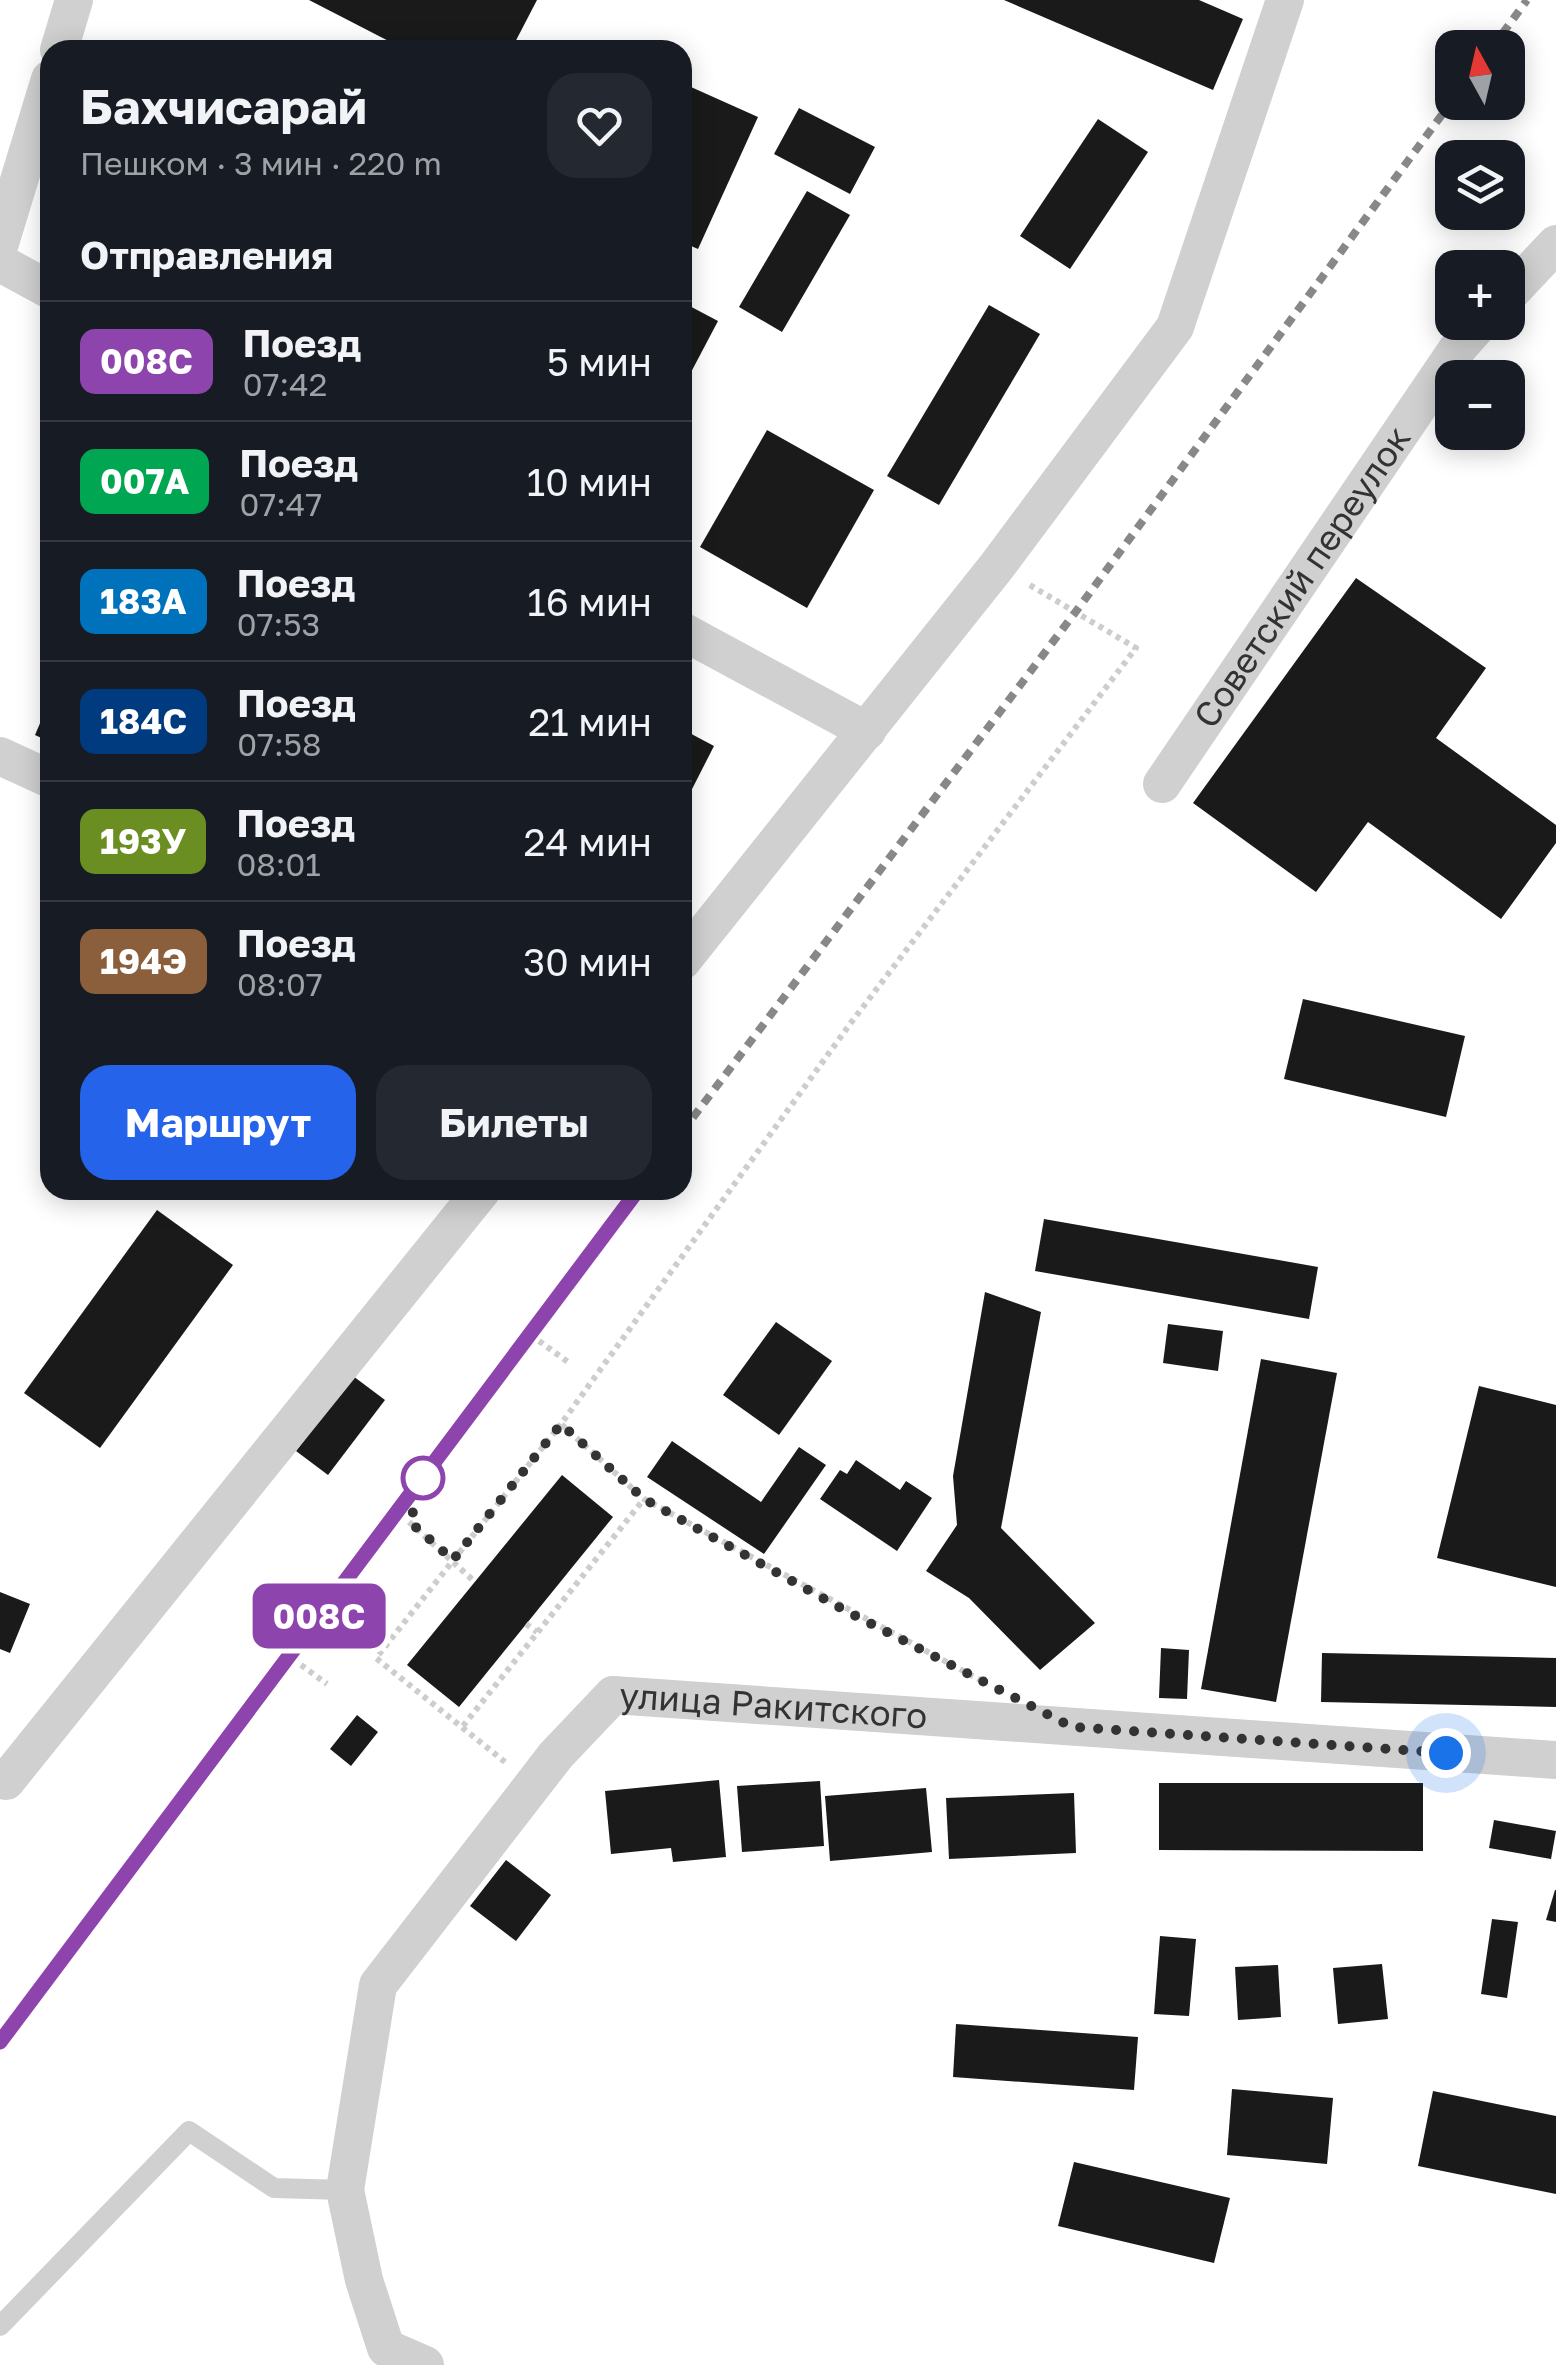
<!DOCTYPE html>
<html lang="ru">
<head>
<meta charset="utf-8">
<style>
  body { margin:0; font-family:"Golos Text",sans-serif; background:#242831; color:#f1f3f6; height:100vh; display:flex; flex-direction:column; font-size:38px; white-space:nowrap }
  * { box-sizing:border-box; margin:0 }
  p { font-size:32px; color:#9ea1a6 }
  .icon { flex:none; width:55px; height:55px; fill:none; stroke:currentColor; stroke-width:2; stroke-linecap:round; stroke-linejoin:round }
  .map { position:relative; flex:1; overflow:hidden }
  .side { position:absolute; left:40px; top:40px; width:652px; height:1160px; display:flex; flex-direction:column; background:#171b24; border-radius:30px; box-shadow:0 5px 25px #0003 }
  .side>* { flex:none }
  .badge { padding:0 20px; border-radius:15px; font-size:35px; line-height:65px }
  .needle { width:65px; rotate:352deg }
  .tools { position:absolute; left:1435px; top:30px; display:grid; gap:20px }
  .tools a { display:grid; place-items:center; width:90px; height:90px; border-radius:20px; background:#171b24; box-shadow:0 5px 25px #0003; font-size:50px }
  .you { position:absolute; width:50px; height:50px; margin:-25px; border:8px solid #fff; border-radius:50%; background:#1a73e8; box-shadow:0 0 0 15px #1a73e833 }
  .map>.badge { position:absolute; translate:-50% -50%; box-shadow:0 0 0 5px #fff }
  h2 { padding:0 40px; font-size:38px; line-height:90px }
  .round { display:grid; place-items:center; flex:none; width:105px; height:105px; border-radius:30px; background:#242831 }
  .headline { display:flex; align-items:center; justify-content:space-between; height:170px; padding:0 40px }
  h1 { font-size:48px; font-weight:700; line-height:75px }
  .action { display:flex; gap:20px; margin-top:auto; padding:20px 40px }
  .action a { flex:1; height:115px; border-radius:30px; background:#2563eb; color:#fff; font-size:40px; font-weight:700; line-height:115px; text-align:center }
  .action a+a { background:#242831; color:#f1f3f6 }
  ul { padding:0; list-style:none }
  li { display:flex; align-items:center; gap:30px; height:120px; padding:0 40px; border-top:2px solid #363941 }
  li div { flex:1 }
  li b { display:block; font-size:38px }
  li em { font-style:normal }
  li .badge { min-width:110px; font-weight:700; text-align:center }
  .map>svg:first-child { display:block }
</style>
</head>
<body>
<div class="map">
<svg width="1556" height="2365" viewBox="0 0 1556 2365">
  <rect width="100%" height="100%" fill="#fff"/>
  <g fill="#1a1a1a">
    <polygon points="309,0 537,0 511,50 406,50"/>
    <polygon points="1004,0 1199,0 1243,19 1213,90"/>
    <polygon points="682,83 758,117 698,249 682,242"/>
    <polygon points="799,108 875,147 850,194 774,154"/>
    <polygon points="1098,119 1148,152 1070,269 1020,236"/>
    <polygon points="807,191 850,215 782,332 739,307"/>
    <polygon points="682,302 718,321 689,376 682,373"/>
    <polygon points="989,305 1040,334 939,505 887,476"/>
    <polygon points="767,430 874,490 807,608 700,547"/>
    <polygon points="1356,578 1486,668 1436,738 1556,825 1556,843 1501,919 1368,822 1316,892 1193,803"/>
    <polygon points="50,700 50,742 35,735"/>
    <polygon points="682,729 714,746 690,793 682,789"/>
    <polygon points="1303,999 1465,1036 1446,1117 1284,1079"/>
    <polygon points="157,1210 233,1265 100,1448 24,1393"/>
    <polygon points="1044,1219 1318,1267 1309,1319 1035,1271"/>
    <polygon points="985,1292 1041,1312 1001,1528 1095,1623 1040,1670 969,1598 926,1571 957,1525 953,1476"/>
    <polygon points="776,1322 832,1361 779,1435 723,1395"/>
    <polygon points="1168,1324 1223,1331 1218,1371 1163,1363"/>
    <polygon points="1261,1359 1337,1373 1276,1702 1201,1689"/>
    <polygon points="353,1376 385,1400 328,1475 296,1451"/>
    <polygon points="1479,1386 1556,1405 1556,1587 1437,1558"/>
    <polygon points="672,1441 761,1502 799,1447 826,1465 764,1554 647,1477"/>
    <polygon points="856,1460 900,1490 906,1481 932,1498 897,1551 820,1499 840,1470 847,1474"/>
    <polygon points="562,1475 613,1517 459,1707 407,1665"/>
    <polygon points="0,1592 30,1604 10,1653 0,1649"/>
    <polygon points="1161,1648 1189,1650 1187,1699 1159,1698"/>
    <polygon points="1322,1653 1556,1658 1556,1707 1321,1702"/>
    <polygon points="357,1715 378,1732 351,1766 330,1749"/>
    <polygon points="719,1780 726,1857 673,1862 671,1848 611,1854 605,1791"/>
    <polygon points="820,1781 824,1846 742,1852 737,1786"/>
    <polygon points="1159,1783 1423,1783 1423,1851 1159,1850"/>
    <polygon points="926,1788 932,1852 830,1861 825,1796"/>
    <polygon points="1074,1793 1076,1853 949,1859 946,1798"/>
    <polygon points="1494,1820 1556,1831 1551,1859 1489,1848"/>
    <polygon points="506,1860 551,1895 516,1941 470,1906"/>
    <polygon points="1555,1890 1556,1890 1556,1922 1546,1920"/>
    <polygon points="1492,1919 1518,1922 1507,1998 1481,1994"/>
    <polygon points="1160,1936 1196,1939 1189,2016 1154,2014"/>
    <polygon points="1382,1964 1388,2019 1338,2024 1333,1968"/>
    <polygon points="1278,1965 1281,2017 1238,2020 1235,1967"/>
    <polygon points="956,2024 1138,2037 1134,2090 953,2077"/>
    <polygon points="1232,2089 1333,2098 1327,2164 1227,2155"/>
    <polygon points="1433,2091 1556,2116 1556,2194 1418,2166"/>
    <polygon points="1074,2162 1230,2198 1214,2263 1058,2226"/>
  </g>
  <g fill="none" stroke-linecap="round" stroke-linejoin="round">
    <g stroke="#cdcdcd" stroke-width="6" stroke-dasharray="5 5" stroke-linecap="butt">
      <polyline points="539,1341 568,1362"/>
      <polyline points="409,1522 475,1582"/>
      <polyline points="526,1624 537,1632"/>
      <polyline points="301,1665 327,1684"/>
      <polyline points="982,1681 644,1499 561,1424 850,1024 1136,648 1028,584"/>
      <polyline points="463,1726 644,1499"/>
      <polyline points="505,1762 376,1658 561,1424"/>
    </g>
    <polyline stroke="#d0d0d0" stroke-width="20" points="0,2326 189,2131 274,2188 345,2190"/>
    <g stroke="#d0d0d0" stroke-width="38">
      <polyline points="59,50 74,0"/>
      <polyline points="0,243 50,79"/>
      <polyline points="0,263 50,290"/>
      <polyline points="1508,295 1556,244"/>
      <polyline points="682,631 867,731"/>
      <polyline points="0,756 50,779"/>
      <path id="s1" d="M1162,784L1458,348L1481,322"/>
      <polyline points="682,961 997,566 1175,327 1285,0"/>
      <polyline points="0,1778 6,1781 482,1190"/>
      <path id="s2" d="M425,2365L386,2348L364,2280L345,2190L378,1985L556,1755L613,1695L1556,1760"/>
    </g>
    <g stroke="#888" stroke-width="8" stroke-dasharray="10 8" stroke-linecap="butt">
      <polyline points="1492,48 1527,0"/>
      <polyline points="682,1132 1077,610 1452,101"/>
      <polyline points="0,2042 638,1190"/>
    </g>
  </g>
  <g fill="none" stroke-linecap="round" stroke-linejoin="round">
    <g stroke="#fff" stroke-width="22">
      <polyline id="line" points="0,2042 638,1190"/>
    </g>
    <use href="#line" stroke="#8e44ad" stroke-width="15"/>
    <polyline stroke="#333" stroke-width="10" stroke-dasharray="0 18" points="423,1478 410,1522 453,1560 561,1424 644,1499 848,1612 1072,1727 1446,1753"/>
  </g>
  <circle fill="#fff" stroke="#8e44ad" stroke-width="5" cx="423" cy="1478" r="20"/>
  <g text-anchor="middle" stroke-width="10" stroke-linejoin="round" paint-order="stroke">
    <g font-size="35" fill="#333" stroke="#fff">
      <text dy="12" stroke="none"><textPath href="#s1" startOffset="250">Советский переулок</textPath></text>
      <text dy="12" stroke="none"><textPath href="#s2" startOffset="948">улица Ракитского</textPath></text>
    </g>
  </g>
</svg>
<div class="tools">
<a><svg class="needle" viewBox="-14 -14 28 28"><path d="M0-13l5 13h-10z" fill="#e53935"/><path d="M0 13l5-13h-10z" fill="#9ea1a6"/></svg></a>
<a><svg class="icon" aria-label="layers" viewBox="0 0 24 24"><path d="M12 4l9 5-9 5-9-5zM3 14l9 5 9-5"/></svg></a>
<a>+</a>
<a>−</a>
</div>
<div class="you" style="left:1446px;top:1753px"></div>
<b class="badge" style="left:319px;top:1616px;background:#8e44ad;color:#fff">008С</b>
<section class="side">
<div class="headline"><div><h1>Бахчисарай</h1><p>Пешком · 3 мин · 220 m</p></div><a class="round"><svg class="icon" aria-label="heart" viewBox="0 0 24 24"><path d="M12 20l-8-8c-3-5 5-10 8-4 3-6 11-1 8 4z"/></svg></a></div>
<h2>Отправления</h2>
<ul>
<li><span class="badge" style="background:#8e44ad;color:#fff">008С</span><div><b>Поезд</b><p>07:42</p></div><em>5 мин</em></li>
<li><span class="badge" style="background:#00a651;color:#fff">007А</span><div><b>Поезд</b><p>07:47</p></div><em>10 мин</em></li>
<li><span class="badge" style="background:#0072bc;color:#fff">183А</span><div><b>Поезд</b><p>07:53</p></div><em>16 мин</em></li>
<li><span class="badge" style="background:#003b80;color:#fff">184С</span><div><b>Поезд</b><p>07:58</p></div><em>21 мин</em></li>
<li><span class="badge" style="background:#6b8e23;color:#fff">193У</span><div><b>Поезд</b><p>08:01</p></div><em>24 мин</em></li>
<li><span class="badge" style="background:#8b5e3c;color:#fff">194Э</span><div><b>Поезд</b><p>08:07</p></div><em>30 мин</em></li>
</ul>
<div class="action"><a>Маршрут</a><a>Билеты</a></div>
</section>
</div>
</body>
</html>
